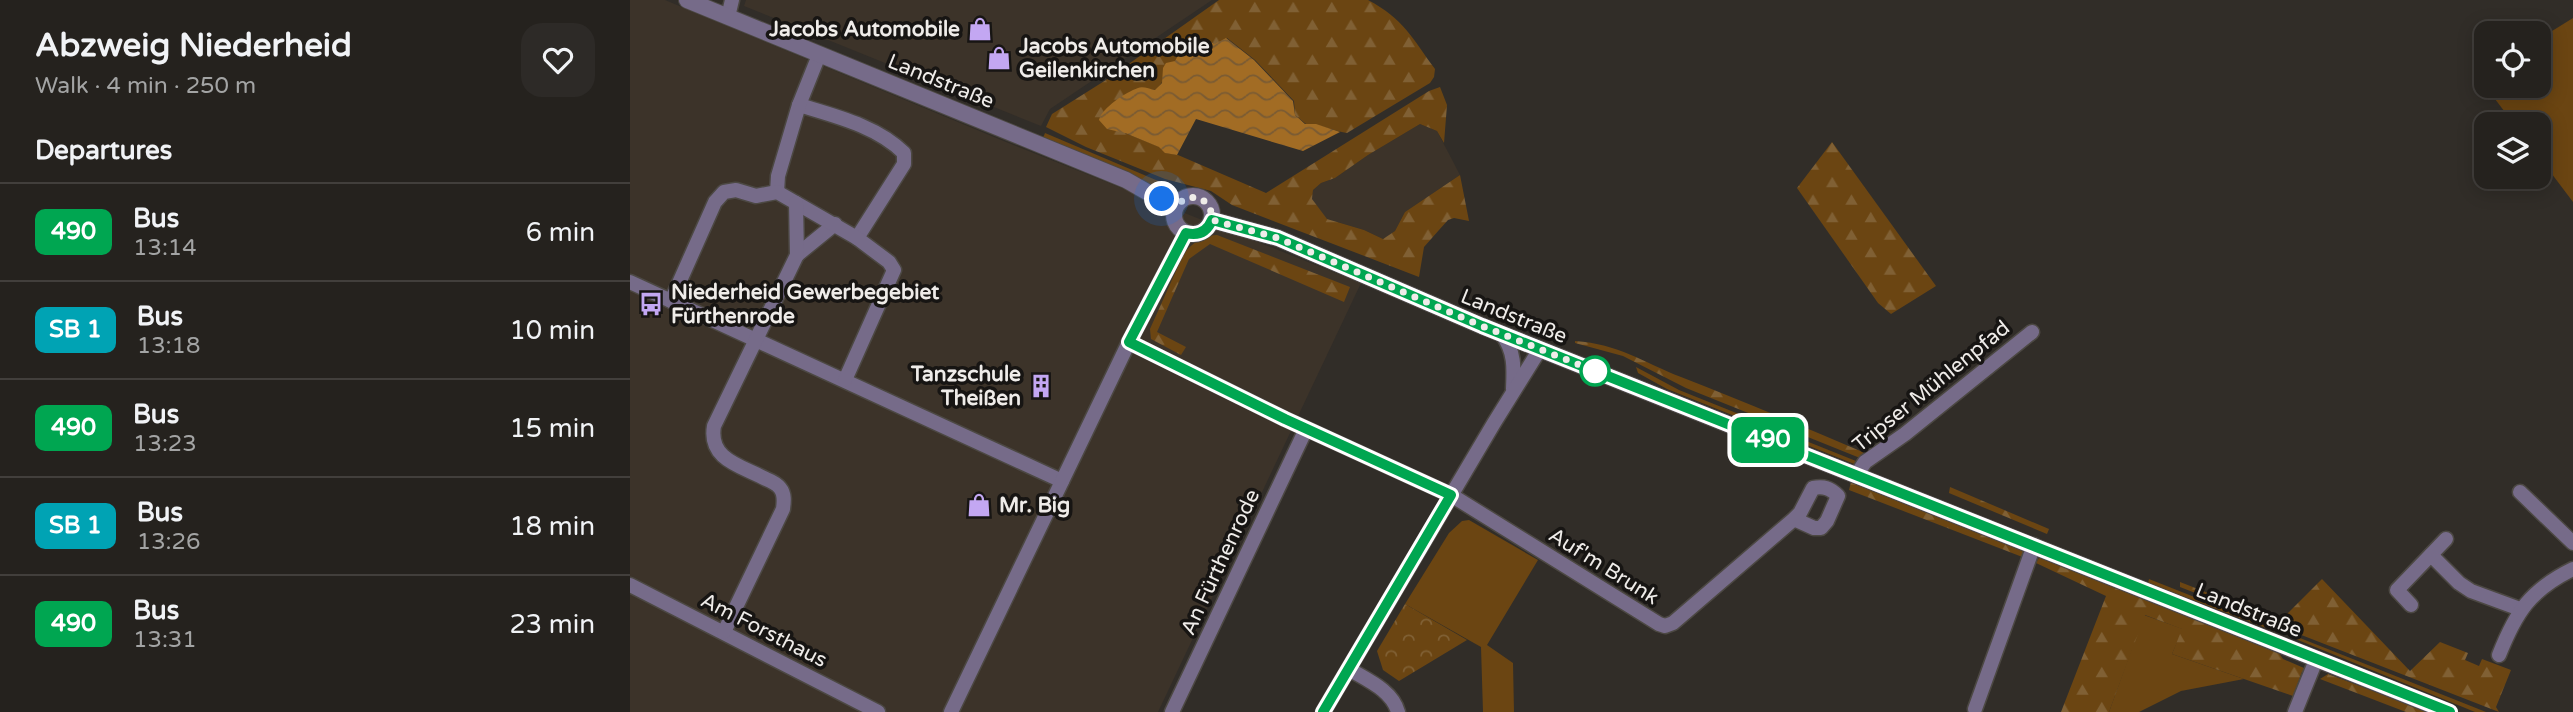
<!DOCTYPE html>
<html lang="en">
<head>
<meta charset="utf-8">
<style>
  body { margin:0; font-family:"Varela Round",sans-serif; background:#2d2a27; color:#f1f3f6; height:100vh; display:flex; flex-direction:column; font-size:26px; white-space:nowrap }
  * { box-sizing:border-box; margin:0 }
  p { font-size:23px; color:#a3a4a4 }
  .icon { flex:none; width:38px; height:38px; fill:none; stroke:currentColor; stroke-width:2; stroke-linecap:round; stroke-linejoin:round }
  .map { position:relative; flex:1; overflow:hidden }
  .details { display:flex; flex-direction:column; background:#25221e; width:630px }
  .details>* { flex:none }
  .badge { padding:0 14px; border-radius:10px; font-size:24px; line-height:46px }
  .buttons { position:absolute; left:1844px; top:21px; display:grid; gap:14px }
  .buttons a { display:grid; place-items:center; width:77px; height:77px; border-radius:14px; background:#25221e; box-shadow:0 4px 18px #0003,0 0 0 2px #423f3c; font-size:35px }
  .you { position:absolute; width:35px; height:35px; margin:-18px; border:5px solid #fff; border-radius:50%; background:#1a73e8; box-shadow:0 0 0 10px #1a73e833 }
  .map>.badge { position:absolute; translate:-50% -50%; box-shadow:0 0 0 4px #fff }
  h2 { padding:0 35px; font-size:26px; line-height:63px }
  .round { display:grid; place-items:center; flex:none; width:74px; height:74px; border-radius:21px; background:#2d2a27 }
  .headline { display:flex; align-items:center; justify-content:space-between; height:119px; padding:0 35px }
  h1 { font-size:33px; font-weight:700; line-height:52px }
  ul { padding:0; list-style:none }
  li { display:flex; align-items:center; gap:21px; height:98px; padding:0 35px; border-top:2px solid #423f3c }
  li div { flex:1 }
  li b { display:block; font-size:26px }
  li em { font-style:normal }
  li .badge { min-width:77px; font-weight:700; text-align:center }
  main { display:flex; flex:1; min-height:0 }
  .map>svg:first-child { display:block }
</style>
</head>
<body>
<main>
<section class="details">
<div class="headline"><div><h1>Abzweig Niederheid</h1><p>Walk · 4 min · 250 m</p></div><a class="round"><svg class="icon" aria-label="heart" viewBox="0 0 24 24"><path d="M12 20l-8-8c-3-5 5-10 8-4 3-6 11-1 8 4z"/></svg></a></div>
<h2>Departures</h2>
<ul>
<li><span class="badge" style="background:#00a651;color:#fff">490</span><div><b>Bus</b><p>13:14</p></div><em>6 min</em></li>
<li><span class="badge" style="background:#00a3b4;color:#fff">SB 1</span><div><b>Bus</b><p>13:18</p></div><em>10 min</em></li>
<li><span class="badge" style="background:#00a651;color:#fff">490</span><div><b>Bus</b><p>13:23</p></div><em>15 min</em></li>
<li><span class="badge" style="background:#00a3b4;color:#fff">SB 1</span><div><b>Bus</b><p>13:26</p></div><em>18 min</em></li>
<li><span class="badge" style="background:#00a651;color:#fff">490</span><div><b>Bus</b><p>13:31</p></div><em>23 min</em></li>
</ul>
</section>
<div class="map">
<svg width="1943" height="712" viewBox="0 0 1943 712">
  <defs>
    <pattern id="forest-firs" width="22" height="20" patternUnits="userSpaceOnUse" patternTransform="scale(1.75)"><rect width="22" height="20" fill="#6b4512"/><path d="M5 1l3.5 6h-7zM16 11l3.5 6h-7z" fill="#806034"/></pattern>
    <pattern id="park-crowns" width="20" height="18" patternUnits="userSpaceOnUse" patternTransform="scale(1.75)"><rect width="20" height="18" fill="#6b4512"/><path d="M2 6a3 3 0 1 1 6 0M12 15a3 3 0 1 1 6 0" fill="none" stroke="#806034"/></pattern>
    <pattern id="water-waves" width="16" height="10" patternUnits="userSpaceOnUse" patternTransform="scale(1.75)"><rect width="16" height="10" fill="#a26c24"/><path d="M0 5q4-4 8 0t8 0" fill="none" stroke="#7a5b33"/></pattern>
  </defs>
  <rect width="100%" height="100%" fill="#312d28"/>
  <g fill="#3c3329">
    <polygon points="0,0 35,0 376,142 731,283 528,712 0,712"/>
    <polygon points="116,0 582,0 420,109 411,126 114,6"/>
    <polygon points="790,124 807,131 830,175 775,212 765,231 753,239 734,230 697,219 690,213 682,199 683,190 691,183 705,178 738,155"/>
  </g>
  <g fill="#6b4512">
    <polygon points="1943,18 1943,202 1909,157 1909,124 1884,124 1849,78 1857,72 1857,86 1909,86 1909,39"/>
    <polygon points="415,133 533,183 531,189 413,138"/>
    <polygon points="1006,367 1049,390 1226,461 1224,464 1037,389 1008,373"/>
    <polygon points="839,520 908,560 857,645 883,663 884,712 853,712 851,647 775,604 819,533 832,521"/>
    <polygon points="1519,579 1645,629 1644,631 1518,583"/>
    <polygon points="1514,615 1553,629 1542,654 1614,679 1551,691 1509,712 1479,712"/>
    <polygon points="1665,636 1856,712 1845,712 1663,638"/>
  </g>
  <g fill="url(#forest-firs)">
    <path d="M589,0H738C774,19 782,38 805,69L804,77L800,83L717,133C703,131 690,124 676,124L665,115L664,101L625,60L597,38L586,45L579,41L567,42C562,51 557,52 550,58C539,66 535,81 526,90L509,88L495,133L530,147L536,153L548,155L636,193L799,91L810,87L817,105L814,143L807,131L790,124L738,155L705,178L691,183L683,190L682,199L697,219L734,230L753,239L765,231L775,212L830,175L839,221L824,218L818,220L809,230L794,247L789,277L602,205L581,191L535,179L456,147L416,127L422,114L476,80Z"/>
    <polygon points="1202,142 1306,286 1261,314 1248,303 1167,188"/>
    <path d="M587,235L720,287L714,302L580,244L559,259L527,332L556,347L551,355L521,339L520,329L554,253C564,242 572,236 587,235Z"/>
    <path d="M945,341C989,344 1012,362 1051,377C1113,401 1174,427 1235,453L1230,458L1056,388L993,356L945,343Z"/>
    <polygon points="1221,482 1397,551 1395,558 1219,490"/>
    <polygon points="1320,487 1419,529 1417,534 1319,493"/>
    <polygon points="1410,556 1646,649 1653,659 1674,668 1674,672 1672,672 1663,696 1542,654 1552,629 1515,615 1479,712 1431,712 1476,596 1406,563"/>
    <polygon points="1692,579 1780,671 1810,642 1838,653 1835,660 1849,666 1852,659 1881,670 1866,707 1869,712 1651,627 1654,623 1650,621 1647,625 1550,587 1550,582 1650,621"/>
    <polygon points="1698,674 1799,712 1776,712 1690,679"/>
  </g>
  <polygon fill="url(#park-crowns)" points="775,604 837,640 769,681 753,670 747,651"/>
  <path fill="url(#water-waves)" d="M596,38L624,60L663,101L665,115L675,124H686L710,132L673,151L566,119L547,155L535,153L529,147L495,133L477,129L469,120C472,108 496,92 508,88C513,86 519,89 525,90L532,83L533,68L536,63L545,61L550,52H559L566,42L578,41L585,44Z"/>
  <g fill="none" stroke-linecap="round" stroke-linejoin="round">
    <g stroke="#4c4843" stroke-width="17">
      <g id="minor">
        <polyline points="98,17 102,0"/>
        <path d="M169,105C205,116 247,126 274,153V164L227,238"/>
        <polyline points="147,192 148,176 169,105 189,55"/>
        <polyline points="167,255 205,224"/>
        <polyline points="0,282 432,481"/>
        <polyline points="41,301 85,202 94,192 106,190 126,196 147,192 227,238 259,262 264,270 215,380"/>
        <path d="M872,334C885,352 884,368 883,389"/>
        <path d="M499,342L655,419L821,495L1029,624L1035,626L1043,623L1164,519L1184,528H1191L1197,521L1208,496C1200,488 1194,486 1183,488L1170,513L1164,519"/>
        <polyline points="1227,474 1235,462 1275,434 1402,332"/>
        <polyline points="1890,492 1943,543"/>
        <polyline points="1801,555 1829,583 1841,591 1890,609"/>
        <polyline points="0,585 248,712"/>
        <polyline points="1781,605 1767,590 1816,539"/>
        <path d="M94,632L153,509C154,502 155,494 150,488C147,484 141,481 136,479C112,466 78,460 84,426L167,255L166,203"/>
        <path d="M1869,655C1886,612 1900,590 1943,569"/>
        <path d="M719,669C737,680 762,690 768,712"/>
        <polyline points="1345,709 1404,545"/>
        <polyline points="321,712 499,342 556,233"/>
        <polyline points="542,712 676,429"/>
        <polyline points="693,712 864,423 910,349"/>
        <polyline points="1665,712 1686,660"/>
      </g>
    </g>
    <g stroke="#4c4843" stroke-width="18">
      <g id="tertiary">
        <polyline points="57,0 496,180 545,208"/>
        <circle cx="563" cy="215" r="19"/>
        <polyline points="582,220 648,238 852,326 1819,712"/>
      </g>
    </g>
    <use href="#minor" stroke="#766b89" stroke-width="14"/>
    <use href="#tertiary" stroke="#766b89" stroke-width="16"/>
  </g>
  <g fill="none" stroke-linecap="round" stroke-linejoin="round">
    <g stroke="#fff" stroke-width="16">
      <path id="line" d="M693,712L821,495L655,419L499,342L556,233C568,236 577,232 582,220L648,238L852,326L1820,712"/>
    </g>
    <use href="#line" stroke="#00a651" stroke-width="10"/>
    <polyline stroke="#efece9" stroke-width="7" stroke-dasharray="0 12.6" points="532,199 545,208 555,198 569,197 580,206 582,220 648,238 852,326 965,371"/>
  </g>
  <defs>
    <g id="shop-bare" transform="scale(1.89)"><path d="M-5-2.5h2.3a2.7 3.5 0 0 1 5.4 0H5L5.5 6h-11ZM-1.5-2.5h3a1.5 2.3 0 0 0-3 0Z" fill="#c3a7f2" stroke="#171513" stroke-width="2.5" paint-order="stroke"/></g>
    <g id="bus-bare" transform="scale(1.89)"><path d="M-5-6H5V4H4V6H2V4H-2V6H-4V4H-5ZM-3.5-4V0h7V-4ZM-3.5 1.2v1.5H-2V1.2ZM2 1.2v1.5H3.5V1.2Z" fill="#c3a7f2" stroke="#171513" stroke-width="2.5" paint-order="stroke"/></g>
    <g id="building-bare" transform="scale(1.89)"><path d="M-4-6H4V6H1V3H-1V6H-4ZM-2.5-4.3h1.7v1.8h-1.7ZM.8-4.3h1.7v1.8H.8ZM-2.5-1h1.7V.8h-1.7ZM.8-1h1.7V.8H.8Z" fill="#c3a7f2" stroke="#171513" stroke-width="2.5" paint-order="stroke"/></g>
  </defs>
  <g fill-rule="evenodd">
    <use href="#shop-bare" x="350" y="29"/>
    <use href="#shop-bare" x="369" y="58"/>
    <use href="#bus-bare" x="21" y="304"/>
    <use href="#building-bare" x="411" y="386"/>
    <use href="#shop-bare" x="349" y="505"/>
  </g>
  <circle fill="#fff" stroke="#00a651" stroke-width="3.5" cx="965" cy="371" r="14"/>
  <g text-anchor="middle" stroke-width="7" stroke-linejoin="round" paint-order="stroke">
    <g font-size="21" font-weight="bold" fill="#efece9" stroke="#171513" text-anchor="start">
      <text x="330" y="36" text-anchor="end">Jacobs Automobile</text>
      <text x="389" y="53">Jacobs Automobile<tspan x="389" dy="24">Geilenkirchen</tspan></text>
      <text x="41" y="299">Niederheid Gewerbegebiet<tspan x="41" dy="24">Fürthenrode</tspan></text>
      <text x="391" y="381" text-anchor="end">Tanzschule<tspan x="391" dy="24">Theißen</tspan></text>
      <text x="369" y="512">Mr. Big</text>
    </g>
    <g font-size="21" fill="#efece9" stroke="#171513">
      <text transform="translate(311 81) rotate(22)" y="7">Landstraße</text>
      <text transform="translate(884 316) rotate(22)" y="7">Landstraße</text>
      <text transform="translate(1301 386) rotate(-39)" y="7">Tripser Mühlenpfad</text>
      <text transform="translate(590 562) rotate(-65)" y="7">An Fürthenrode</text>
      <text transform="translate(974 566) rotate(32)" y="7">Auf'm Brunk</text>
      <text transform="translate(1619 610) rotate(22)" y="7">Landstraße</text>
      <text transform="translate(134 630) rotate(27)" y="7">Am Forsthaus</text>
    </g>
  </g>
</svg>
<div class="buttons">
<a><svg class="icon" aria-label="locate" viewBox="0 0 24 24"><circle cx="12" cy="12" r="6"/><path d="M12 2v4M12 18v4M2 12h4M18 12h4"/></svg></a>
<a><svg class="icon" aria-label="layers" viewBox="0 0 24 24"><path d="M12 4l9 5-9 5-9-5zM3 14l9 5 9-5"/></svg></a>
</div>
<div class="you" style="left:532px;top:199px"></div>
<b class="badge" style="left:1138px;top:440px;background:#00a651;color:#fff">490</b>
</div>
</main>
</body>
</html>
